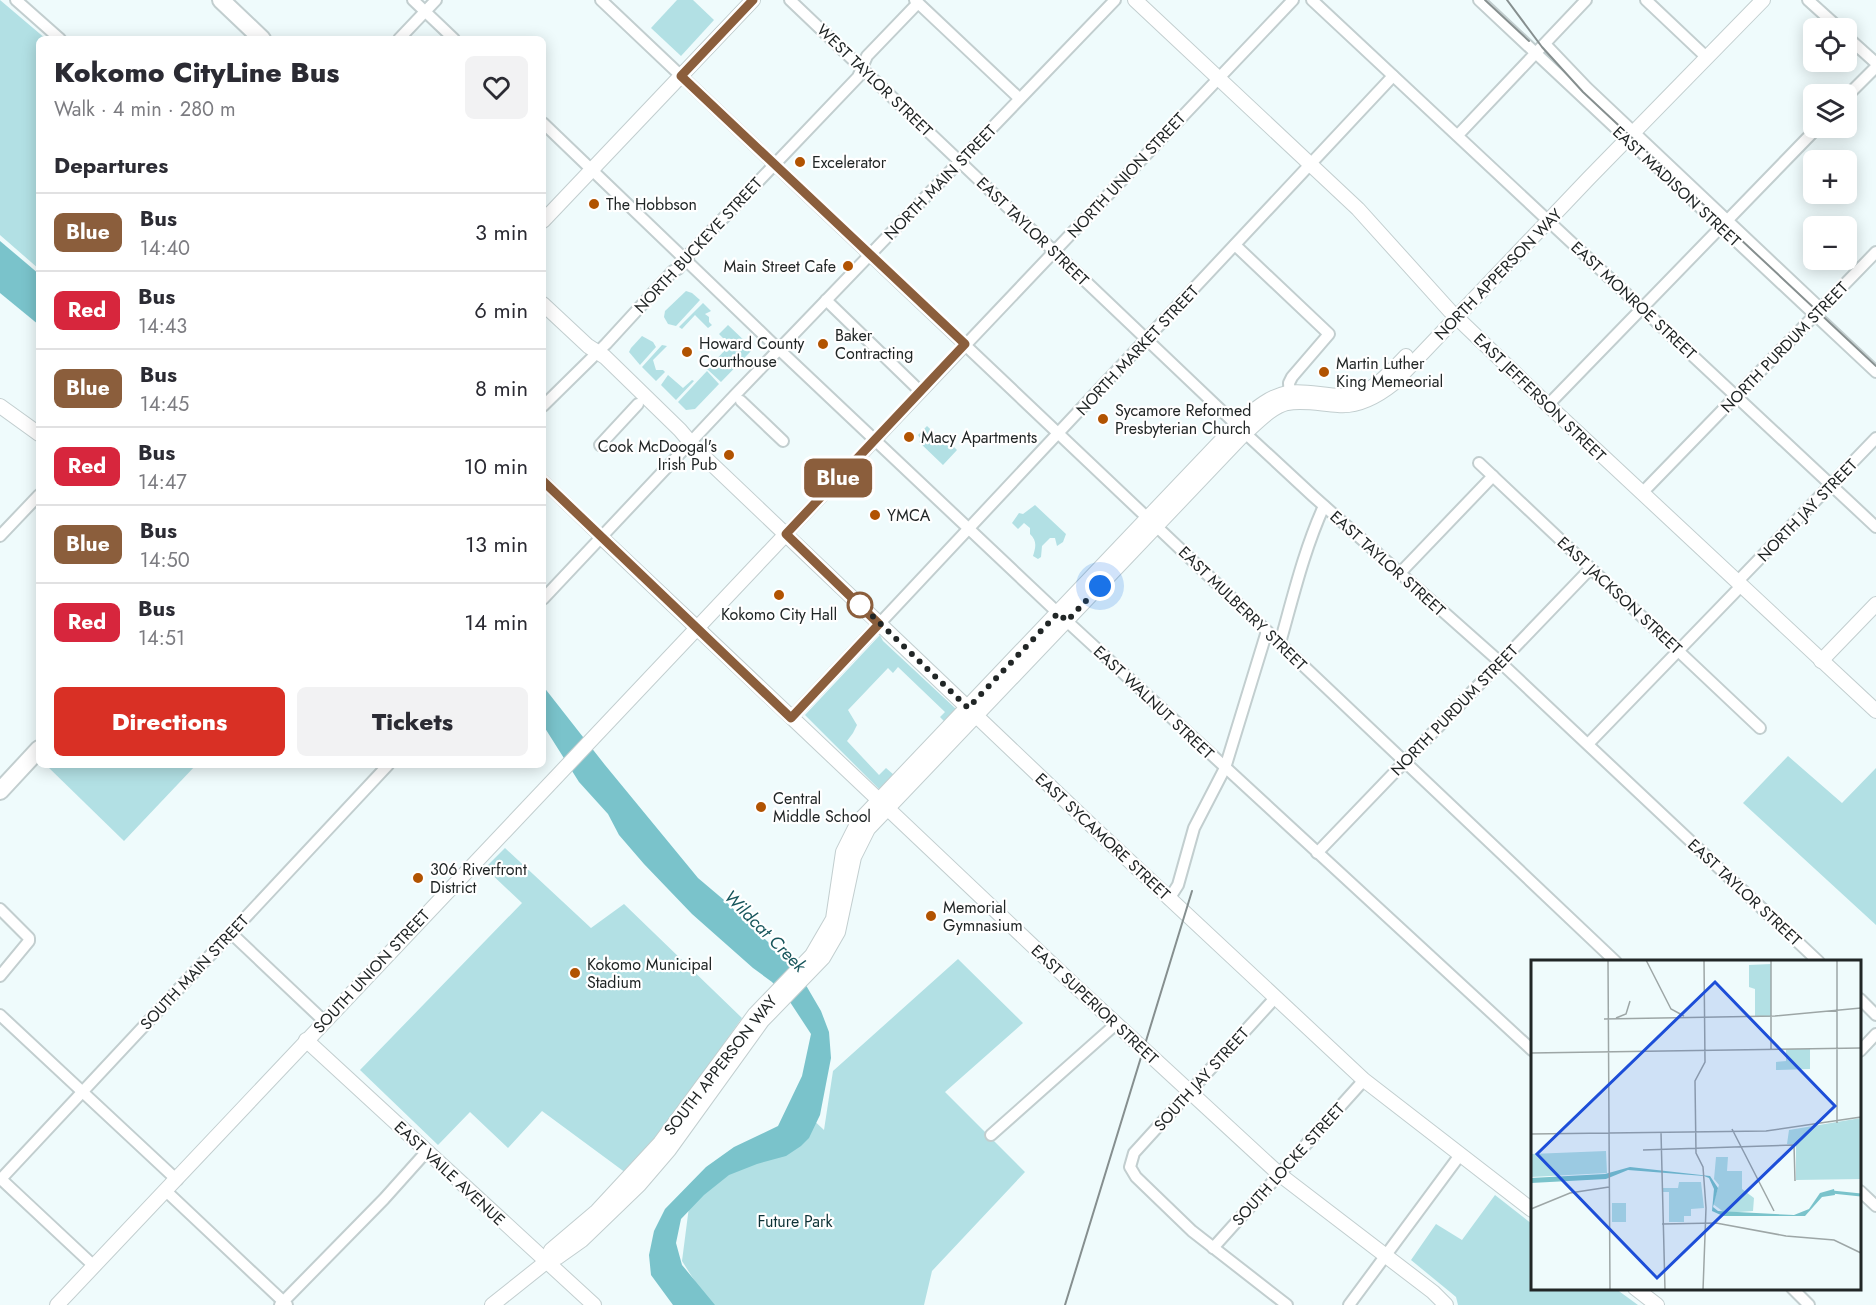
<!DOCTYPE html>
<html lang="en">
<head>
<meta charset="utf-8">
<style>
  body { margin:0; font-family:Jost,sans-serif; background:#f2f2f3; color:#2b2b33; height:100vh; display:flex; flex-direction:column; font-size:22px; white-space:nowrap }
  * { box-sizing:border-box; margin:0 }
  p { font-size:20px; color:#7c7c81 }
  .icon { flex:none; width:33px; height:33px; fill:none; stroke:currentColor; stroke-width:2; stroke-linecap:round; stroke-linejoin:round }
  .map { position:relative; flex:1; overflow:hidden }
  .side { position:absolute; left:36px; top:36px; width:510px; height:732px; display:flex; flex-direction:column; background:#fff; border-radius:9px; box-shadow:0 3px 15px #0003 }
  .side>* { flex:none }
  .badge { padding:0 12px; border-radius:9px; font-size:21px; line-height:39px }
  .fabs { position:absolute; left:1803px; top:18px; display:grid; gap:12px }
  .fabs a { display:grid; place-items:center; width:54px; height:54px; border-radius:9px; background:#fff; box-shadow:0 3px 15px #0003; font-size:30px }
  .you { position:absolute; width:30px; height:30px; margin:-15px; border:4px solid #fff; border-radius:50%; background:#1a73e8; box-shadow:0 0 0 9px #1a73e833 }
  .map>.badge { position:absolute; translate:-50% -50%; box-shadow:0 0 0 3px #fff }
  h2 { padding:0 18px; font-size:22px; line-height:54px }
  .round { display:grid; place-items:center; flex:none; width:63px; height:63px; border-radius:9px; background:#f2f2f3 }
  .overview { display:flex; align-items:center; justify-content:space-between; height:102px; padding:0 18px }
  h1 { font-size:28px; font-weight:800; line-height:45px }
  .button { display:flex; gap:12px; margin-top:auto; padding:12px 18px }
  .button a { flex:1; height:69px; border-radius:9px; background:#d93025; color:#fff; font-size:24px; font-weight:800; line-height:69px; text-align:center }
  .button a+a { background:#f2f2f3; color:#2b2b33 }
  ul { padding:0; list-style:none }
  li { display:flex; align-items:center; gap:18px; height:78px; padding:0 18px; border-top:2px solid #e1e1e2 }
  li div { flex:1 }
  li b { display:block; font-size:22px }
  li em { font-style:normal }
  li .badge { min-width:66px; font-weight:700; text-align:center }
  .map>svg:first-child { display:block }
</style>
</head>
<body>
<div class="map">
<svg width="1876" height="1305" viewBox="0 0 1876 1305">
  <rect width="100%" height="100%" fill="#effbfc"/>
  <g fill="#b2e0e4" fill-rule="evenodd">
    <polygon points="0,0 46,39 39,39 39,269 0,235"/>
    <polygon points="677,0 693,0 714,20 681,56 651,28"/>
    <polygon points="686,291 692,293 700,300 676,326 668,324 664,317 665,311"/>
    <polygon points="703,303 711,311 705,314 709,317 709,322 712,325 708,328 695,315 682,329 679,327"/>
    <polygon points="728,325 751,347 751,351 721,382 707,369 730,345 719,334"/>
    <polygon points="642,336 653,342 656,347 640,365 629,352 631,348"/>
    <polygon points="662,345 667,346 653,360 656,370 663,370 665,372 656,381 642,367"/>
    <polygon points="707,371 719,384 695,409 686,410 678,402"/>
    <polygon points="668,375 683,388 692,380 694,381 676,400 661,385"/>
    <polygon points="927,426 950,448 952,445 957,450 943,465 919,442 921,439 918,435"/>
    <path d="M1035,505L1066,534L1063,542L1057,546L1055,538H1050L1042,546L1041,557L1038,559L1033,556C1036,546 1037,541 1030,534V528L1024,523L1018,529L1012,523L1019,513L1023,514Z"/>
    <path d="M880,635L883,641L956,709L882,792L805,715ZM898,667L945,712L940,717L945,722L894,775L886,768L879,775L847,741L853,733L857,725L848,710L888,668L893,673Z"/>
    <polygon points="1788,756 1842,803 1876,768 1876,925 1743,803"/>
    <polygon points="46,765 196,765 124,841"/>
    <polygon points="505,848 591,928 624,904 742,1018 651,1146 626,1173 542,1111 508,1148 470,1112 438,1145 360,1070 522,903 485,868"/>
    <polygon points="958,959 1023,1023 945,1092 1025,1172 932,1271 924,1305 710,1305 682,1261 690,1199 808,1115 824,1130 833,1071"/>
    <polygon points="1495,1195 1532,1224 1532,1288 1616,1289 1638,1305 1458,1305 1456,1297 1450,1292 1411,1260 1436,1224 1462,1240"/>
  </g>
  <g fill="#7ac3cb">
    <polygon points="0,241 39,274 39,325 0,293"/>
    <polygon points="543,686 605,765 698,878 724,900 788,961 807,987 821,1011 829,1032 831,1058 820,1115 809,1138 801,1146 786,1156 757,1164 729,1175 704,1195 681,1219 676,1243 682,1265 715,1305 673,1305 651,1275 649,1255 654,1231 665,1209 706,1167 734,1147 778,1126 802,1076 811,1034 790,1002 772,982 753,968 692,914 644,864 619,835 608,814 579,782 543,725"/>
  </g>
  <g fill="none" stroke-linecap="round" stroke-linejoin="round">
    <g stroke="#c2cecf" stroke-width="14">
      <g id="street">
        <polyline points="16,0 60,39"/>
        <polyline points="413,0 454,39"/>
        <polyline points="601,0 1616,962"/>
        <polyline points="790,0 1245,433 1313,496 1500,662 1819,962"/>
        <polyline points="915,0 1019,98"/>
        <polyline points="1312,0 1876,527"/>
        <polyline points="1479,0 1876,372"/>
        <polyline points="1646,0 1702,53"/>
        <polyline points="1808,0 1839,28"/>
        <polyline points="1846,36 1876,63"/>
        <polyline points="399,39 436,0"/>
        <polyline points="1545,44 1587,88 1821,309"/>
        <polyline points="1846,97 1876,67"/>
        <polyline points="543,123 769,340 1058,613 1532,1050"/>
        <polyline points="1458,135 1586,0"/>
        <polyline points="1235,245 1329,334 1292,377 1289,383 1290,400"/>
        <polyline points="826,300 920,391"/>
        <polyline points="741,401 783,441"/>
        <polyline points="1548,405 1817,128"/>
        <polyline points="543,406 606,344 673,271 678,269 692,251 858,77 867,56 918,3"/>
        <polyline points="600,445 638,404"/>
        <polyline points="1479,463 1760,728"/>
        <polyline points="543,481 601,537"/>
        <polyline points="1642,493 1876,252"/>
        <polyline points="786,534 1293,0"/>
        <polyline points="0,536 39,495"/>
        <polyline points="1400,573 1493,476"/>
        <polyline points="1737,582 1876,438"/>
        <polyline points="543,599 735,395 1115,0"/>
        <path d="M1280,643C1293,597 1304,550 1324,506"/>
        <polyline points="791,718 1393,76"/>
        <polyline points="1588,744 1741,586"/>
        <polyline points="1317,853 1591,568"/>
        <polyline points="1169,899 1178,885 1194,828 1225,768 1267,631"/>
        <polyline points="0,909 29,938 29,941 0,976"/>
        <polyline points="231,933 324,1021"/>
        <polyline points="1275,998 1134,1153 1130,1167 1136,1177 1192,1231 1287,1305"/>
        <polyline points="1860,999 1876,1015"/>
        <polyline points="0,1015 177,1180"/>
        <polyline points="1860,1051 1876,1034"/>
        <polyline points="991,1135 1116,1024"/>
        <polyline points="1,1179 94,1266"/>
        <polyline points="0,1180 388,765"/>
        <polyline points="166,1191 287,1305"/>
        <polyline points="1860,1191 1876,1206"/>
        <polyline points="1213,1248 1364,1080"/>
        <polyline points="1792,1288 1809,1305"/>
        <polyline points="280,1305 384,1199 427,1151"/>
        <polyline points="1349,1305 1460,1155"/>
      </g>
    </g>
    <g stroke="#c2cecf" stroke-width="16">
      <g id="secondary">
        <polyline points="1135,0 1358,209 1450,311 1548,405 1876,711"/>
        <polyline points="543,221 753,0"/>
        <polyline points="543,304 588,346 605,357 680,430 697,450 1093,827 1364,1080 1532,1210"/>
        <polyline points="0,406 39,434"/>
        <polyline points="601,537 1073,984 1279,1174 1433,1292 1446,1305"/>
        <polyline points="1821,661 1876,604"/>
        <polyline points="306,1040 594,1305"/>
        <path d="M546,1262L551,1250L597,1211L660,1143L755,1014L812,955L833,919L843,852L858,822L1236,425C1251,413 1267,397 1287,393C1305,390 1323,396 1342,396C1369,397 1389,374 1406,356"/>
        <polyline points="1635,1288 1657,1305"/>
        <polyline points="57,1305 786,534"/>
        <path d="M492,1305L546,1262L558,1257L582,1240L639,1185L669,1150L762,1021L823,958L838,932L854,857L868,829L1245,433C1257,423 1271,407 1287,403C1304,400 1321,404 1338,405C1359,407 1379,395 1394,383L1589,178L1763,0"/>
      </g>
    </g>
    <g stroke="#c2cecf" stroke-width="20">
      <g id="primary">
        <polyline points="221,0 262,39"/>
        <polyline points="0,791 39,749"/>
      </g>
    </g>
    <use href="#street" stroke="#fff" stroke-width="10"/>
    <use href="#secondary" stroke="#fff" stroke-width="14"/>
    <use href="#primary" stroke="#fff" stroke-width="16"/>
    <g stroke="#868f8f" stroke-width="2">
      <polyline points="1485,0 1529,41"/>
      <polyline points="1507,0 1542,47 1583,92 1876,366"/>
      <polyline points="1065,1305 1192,891"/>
    </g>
  </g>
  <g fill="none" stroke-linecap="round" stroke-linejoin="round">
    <g stroke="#fff" stroke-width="14">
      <polyline id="line" points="543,481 791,718 879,624 786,534 965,344 681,76 753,0"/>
    </g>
    <use href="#line" stroke="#8b5e3c" stroke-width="9"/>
    <polyline stroke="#212626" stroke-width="6" stroke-dasharray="0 10.8" points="860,605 859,603 968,708 1058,613 1067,621 1100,586"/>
  </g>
  <g fill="#b15301" stroke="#fff" stroke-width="2">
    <circle cx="800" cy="162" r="6"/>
    <circle cx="594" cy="204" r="6"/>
    <circle cx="848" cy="266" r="6"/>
    <circle cx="823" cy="344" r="6"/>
    <circle cx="687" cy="352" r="6"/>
    <circle cx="1324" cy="372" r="6"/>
    <circle cx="1103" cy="419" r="6"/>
    <circle cx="909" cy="437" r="6"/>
    <circle cx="729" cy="455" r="6"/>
    <circle cx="875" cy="515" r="6"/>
    <circle cx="779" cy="595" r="6"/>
    <circle cx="761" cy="807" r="6"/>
    <circle cx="418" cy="878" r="6"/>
    <circle cx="931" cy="916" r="6"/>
    <circle cx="575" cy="973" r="6"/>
  </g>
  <circle fill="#fff" stroke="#8b5e3c" stroke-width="3" cx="860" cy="605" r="12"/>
  <g text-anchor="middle" stroke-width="4.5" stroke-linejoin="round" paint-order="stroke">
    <g font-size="16" fill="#212626" stroke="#fff">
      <text transform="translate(875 80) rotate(44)" y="6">WEST TAYLOR STREET</text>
      <text transform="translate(1126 175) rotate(-47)" y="6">NORTH UNION STREET</text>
      <text transform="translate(940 182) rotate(-46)" y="6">NORTH MAIN STREET</text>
      <text transform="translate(1677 186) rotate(43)" y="6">EAST MADISON STREET</text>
      <text transform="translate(1033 231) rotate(44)" y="6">EAST TAYLOR STREET</text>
      <text transform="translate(698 245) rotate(-47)" y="6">NORTH BUCKEYE STREET</text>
      <text transform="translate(1498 274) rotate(-46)" y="6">NORTH APPERSON WAY</text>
      <text transform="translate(1634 300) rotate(43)" y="6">EAST MONROE STREET</text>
      <text transform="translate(1784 347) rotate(-46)" y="6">NORTH PURDUM STREET</text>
      <text transform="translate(1137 350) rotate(-47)" y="6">NORTH MARKET STREET</text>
      <text transform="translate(1540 397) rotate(44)" y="6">EAST JEFFERSON STREET</text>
      <text transform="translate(1807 510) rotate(-46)" y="6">NORTH JAY STREET</text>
      <text transform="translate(1388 563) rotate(42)" y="6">EAST TAYLOR STREET</text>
      <text transform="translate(1620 595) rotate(43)" y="6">EAST JACKSON STREET</text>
      <text transform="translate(1243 608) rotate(44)" y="6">EAST MULBERRY STREET</text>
      <text transform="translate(1154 702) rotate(43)" y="6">EAST WALNUT STREET</text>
      <text transform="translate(1454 710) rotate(-46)" y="6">NORTH PURDUM STREET</text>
      <text transform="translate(1103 836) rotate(43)" y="6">EAST SYCAMORE STREET</text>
      <text transform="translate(1745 892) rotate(43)" y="6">EAST TAYLOR STREET</text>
      <text transform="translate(371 971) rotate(-47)" y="6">SOUTH UNION STREET</text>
      <text transform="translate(194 972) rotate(-47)" y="6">SOUTH MAIN STREET</text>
      <text transform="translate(1095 1004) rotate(43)" y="6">EAST SUPERIOR STREET</text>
      <text transform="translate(720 1065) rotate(-52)" y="6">SOUTH APPERSON WAY</text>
      <text transform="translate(1201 1079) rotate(-48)" y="6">SOUTH JAY STREET</text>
      <text transform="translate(1288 1164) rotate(-48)" y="6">SOUTH LOCKE STREET</text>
      <text transform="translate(450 1173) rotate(43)" y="6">EAST VAILE AVENUE</text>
    </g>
    <g font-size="16" fill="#212626" stroke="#fff" text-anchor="start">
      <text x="812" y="168">Excelerator</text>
      <text x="606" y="210">The Hobbson</text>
      <text x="836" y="272" text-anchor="end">Main Street Cafe</text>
      <text x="835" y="341">Baker<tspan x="835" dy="18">Contracting</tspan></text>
      <text x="699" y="349">Howard County<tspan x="699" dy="18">Courthouse</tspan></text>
      <text x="1336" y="369">Martin Luther<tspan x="1336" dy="18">King Memeorial</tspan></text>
      <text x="1115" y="416">Sycamore Reformed<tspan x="1115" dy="18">Presbyterian Church</tspan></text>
      <text x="921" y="443">Macy Apartments</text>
      <text x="717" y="452" text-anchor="end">Cook McDoogal's<tspan x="717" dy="18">Irish Pub</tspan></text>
      <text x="887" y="521">YMCA</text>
      <text x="779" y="620" text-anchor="middle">Kokomo City Hall</text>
      <text x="773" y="804">Central<tspan x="773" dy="18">Middle School</tspan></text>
      <text x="430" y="875">306 Riverfront<tspan x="430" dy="18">District</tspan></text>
      <text x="943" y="913">Memorial<tspan x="943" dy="18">Gymnasium</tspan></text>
      <text x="587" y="970">Kokomo Municipal<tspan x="587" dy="18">Stadium</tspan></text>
    </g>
    <g font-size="16" fill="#0d3236" stroke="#fff">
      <text x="795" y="1227">Future Park</text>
    </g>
    <g font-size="18" font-style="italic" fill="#17565c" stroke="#fff">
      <text transform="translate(765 931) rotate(45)" y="6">Wildcat Creek</text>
    </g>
  </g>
  <g transform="translate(1531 960)">
    <rect width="330" height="330" fill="#effbfc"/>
    <path d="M240,4V57H224V29L218,27V5ZM255,89H279V109L245,110V102L255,101ZM330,158V219L265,220V185L256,184L258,170ZM75,191L76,213L0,217V194ZM185,197H197L196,211H211V229L223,238L222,251L194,253L182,244L188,225L183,219ZM148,222H170L173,248L160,249V256H153V262H138V232H132V228H147ZM81,243H95V262H81Z" fill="#b2e0e4"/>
    <path d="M99,207L179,216L187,228L182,247L187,251L263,255L278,249L289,233L303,229L304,235L291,237L274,256H192L181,251L183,229L178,218L173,216L97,210L75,219L0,223V218L74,214Z" fill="#7ac3cb"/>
    <path fill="none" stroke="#7ac3cb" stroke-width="3" d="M301,232L330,235"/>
    <path fill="none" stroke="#9da6a6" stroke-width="1.5" d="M77,0L79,330M115,0L140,49L153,56M85,58L95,54L99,41M73,59L244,56L330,48M240,90V0M0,93L330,88M306,163V0M201,169L243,251M130,172L134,330M0,174L235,171L330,157M112,190L263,185L264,221M0,249L39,233L78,227M131,264L185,263L255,276L303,280L330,293M172,330L175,248L172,207L165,193L164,121L174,102L173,0"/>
    <path fill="#1d4ed8" fill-opacity="0.15" stroke="#1d4ed8" stroke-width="3" d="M184,22L304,146L126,318L6,194Z"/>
    <rect width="330" height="330" fill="none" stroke="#212626" stroke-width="3"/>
  </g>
</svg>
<div class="fabs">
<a><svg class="icon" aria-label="locate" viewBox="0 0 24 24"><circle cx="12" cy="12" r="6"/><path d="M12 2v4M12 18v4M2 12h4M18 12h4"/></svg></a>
<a><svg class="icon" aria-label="layers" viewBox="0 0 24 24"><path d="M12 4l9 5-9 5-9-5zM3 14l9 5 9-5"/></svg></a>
<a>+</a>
<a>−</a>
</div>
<div class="you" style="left:1100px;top:586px"></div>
<b class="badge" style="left:838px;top:478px;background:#8b5e3c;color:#fff">Blue</b>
<section class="side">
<div class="overview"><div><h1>Kokomo CityLine Bus</h1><p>Walk · 4 min · 280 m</p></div><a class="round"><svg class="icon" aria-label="heart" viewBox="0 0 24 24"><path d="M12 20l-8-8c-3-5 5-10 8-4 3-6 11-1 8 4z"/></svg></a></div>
<h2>Departures</h2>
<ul>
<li><span class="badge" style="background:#8b5e3c;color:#fff">Blue</span><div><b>Bus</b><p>14:40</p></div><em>3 min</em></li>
<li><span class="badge" style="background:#d7263d;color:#fff">Red</span><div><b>Bus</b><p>14:43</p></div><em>6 min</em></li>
<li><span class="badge" style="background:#8b5e3c;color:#fff">Blue</span><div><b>Bus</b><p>14:45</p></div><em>8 min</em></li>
<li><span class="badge" style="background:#d7263d;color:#fff">Red</span><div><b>Bus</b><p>14:47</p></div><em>10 min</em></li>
<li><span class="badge" style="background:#8b5e3c;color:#fff">Blue</span><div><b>Bus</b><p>14:50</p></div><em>13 min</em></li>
<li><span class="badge" style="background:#d7263d;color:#fff">Red</span><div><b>Bus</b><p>14:51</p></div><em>14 min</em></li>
</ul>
<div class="button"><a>Directions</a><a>Tickets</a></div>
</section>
</div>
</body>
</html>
